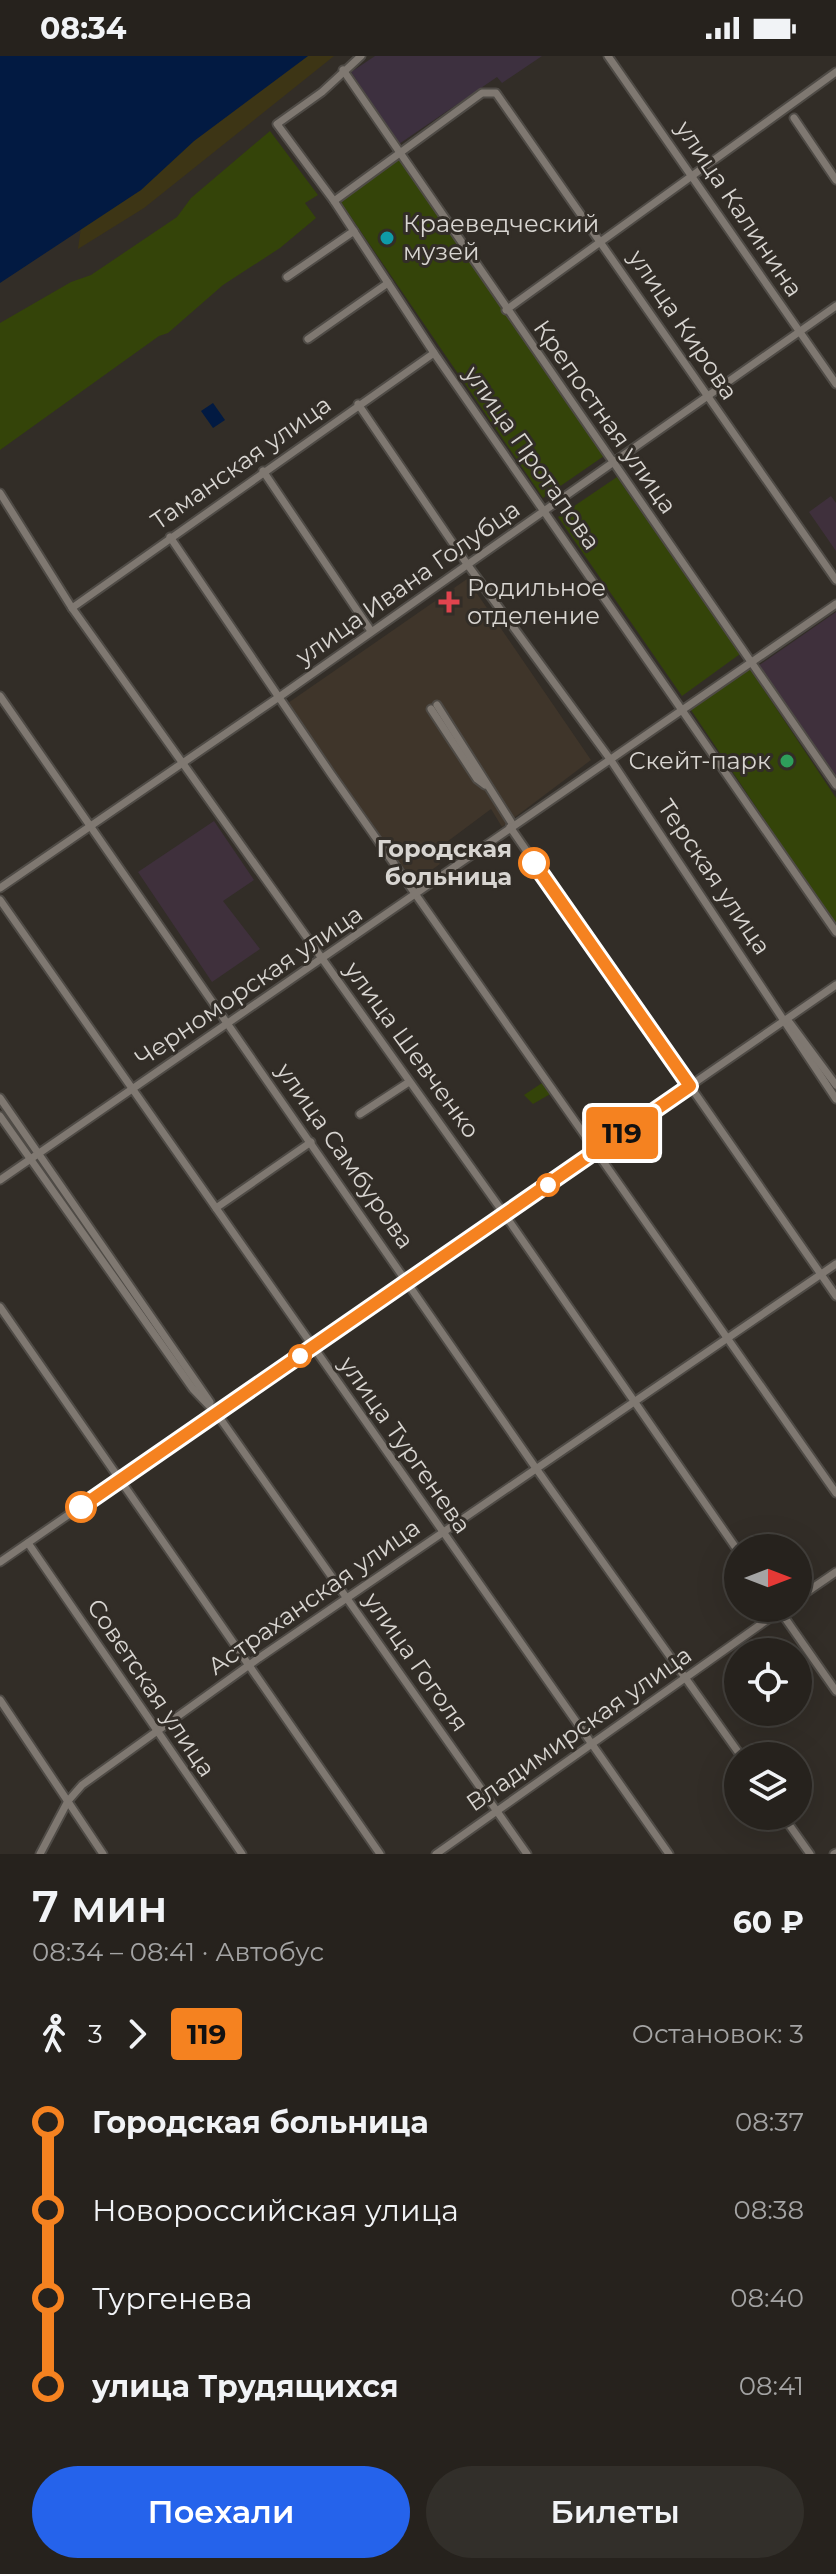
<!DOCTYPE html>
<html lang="ru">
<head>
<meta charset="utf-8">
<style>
  body { margin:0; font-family:Montserrat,sans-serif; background:#322f2a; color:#f1f3f6; height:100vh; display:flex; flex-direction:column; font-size:30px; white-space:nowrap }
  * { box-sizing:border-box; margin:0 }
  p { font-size:26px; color:#a4a4a4 }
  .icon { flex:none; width:44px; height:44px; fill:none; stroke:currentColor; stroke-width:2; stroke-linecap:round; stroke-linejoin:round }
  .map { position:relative; height:1798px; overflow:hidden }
  .details { display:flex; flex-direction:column; background:#26221d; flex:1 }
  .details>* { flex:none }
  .badge { padding:0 16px; border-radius:6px; font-size:28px; line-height:52px }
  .needle { width:52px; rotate:90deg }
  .controls { position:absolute; left:724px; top:1478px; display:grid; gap:16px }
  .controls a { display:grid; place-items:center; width:88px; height:88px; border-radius:50%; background:#26221d; box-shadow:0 8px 32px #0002,0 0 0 2px #423f3b; font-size:40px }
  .map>.badge { position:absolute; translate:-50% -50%; box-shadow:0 0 0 4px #fff }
  .legs { display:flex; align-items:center; gap:12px; height:88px; padding:0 32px; font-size:26px }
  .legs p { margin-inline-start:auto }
  .headline { display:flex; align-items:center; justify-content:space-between; height:136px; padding:0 32px }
  h1 { font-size:44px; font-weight:600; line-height:60px }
  .button { display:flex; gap:16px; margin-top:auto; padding:16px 32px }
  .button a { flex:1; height:92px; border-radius:48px; background:#2563eb; color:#fff; font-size:32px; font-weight:600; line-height:92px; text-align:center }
  .button a+a { background:#322f2a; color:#f1f3f6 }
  ul { padding:0 32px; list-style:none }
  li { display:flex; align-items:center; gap:28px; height:88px; font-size:30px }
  li i { display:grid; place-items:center; width:12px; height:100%; margin:0 10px; background:currentColor }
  li i::after { content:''; width:20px; height:20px; margin:-10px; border:6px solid; border-radius:50%; background:#26221d }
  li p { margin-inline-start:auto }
  li:first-child i { background:linear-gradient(#0000 50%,currentColor 0) }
  li:last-child i { background:linear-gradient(currentColor 50%,#0000 0) }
  .status { display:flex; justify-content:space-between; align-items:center; height:56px; padding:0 40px; background:#26221d; direction:ltr }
  .status svg { height:22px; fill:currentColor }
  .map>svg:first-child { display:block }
</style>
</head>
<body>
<div class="status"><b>08:34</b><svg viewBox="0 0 49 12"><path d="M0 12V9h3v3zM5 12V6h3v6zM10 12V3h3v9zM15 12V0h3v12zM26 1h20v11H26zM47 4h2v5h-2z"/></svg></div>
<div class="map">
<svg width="836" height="1798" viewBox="0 0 836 1798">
  <rect width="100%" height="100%" fill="#322d27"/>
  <polygon fill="#3d303f" points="375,0 542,0 502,27 497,21 399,88 351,16"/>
  <polygon fill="#3f352a" points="467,523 591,704 502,771 491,753 432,797 440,808 413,827 288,647"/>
  <g fill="#3f303c">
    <polygon points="831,440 836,447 836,495 809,456"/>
    <polygon points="836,556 836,724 758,610"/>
    <polygon points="214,765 254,824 223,845 260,893 212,926 138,816"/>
  </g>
  <g fill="#344409">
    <polygon points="270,75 318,139 305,147 316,162 280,192 223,229 168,277 159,280 0,394 0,267 71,226 91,219 177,161 191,142"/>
    <polygon points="400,101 604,400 543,442 340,145"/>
    <polygon points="617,421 740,598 682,640 558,461"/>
    <polygon points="750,613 836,742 836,870 691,654"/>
    <polygon points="545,1025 552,1037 533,1048 524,1039"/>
    <polygon points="50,1117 200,1330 196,1334 45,1121"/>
  </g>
  <polygon fill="#3d3515" points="308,0 334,0 144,152 78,193 81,171 141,134 194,85"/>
  <g fill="#021a42">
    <polygon points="0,0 308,0 194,85 141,134 0,227"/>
    <polygon points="213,347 225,364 213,372 201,355"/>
  </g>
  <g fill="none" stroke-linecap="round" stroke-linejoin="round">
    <g stroke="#4f4b46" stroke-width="11">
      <g id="minor">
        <polyline points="361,0 322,36 277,68 334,145 434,297 836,876"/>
        <polyline points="608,0 836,328"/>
        <polyline points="343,14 836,729"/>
        <polyline points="794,62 836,124"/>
        <polyline points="334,145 482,37 496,37 836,524"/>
        <polyline points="287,221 354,175"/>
        <polyline points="506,254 836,16"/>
        <polyline points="308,283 388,227"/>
        <polyline points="358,348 467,508 610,703 836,1043"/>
        <polyline points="263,415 371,575"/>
        <polyline points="0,437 72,552 505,1159 738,1495"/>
        <polyline points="170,481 331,718 836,1437"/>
        <polyline points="72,552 434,297"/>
        <polyline points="0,640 535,1411 741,1700"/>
        <polyline points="437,649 513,769"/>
        <polyline points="431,653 477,723 485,729"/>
        <polyline points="510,771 836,1240"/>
        <polyline points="0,832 279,641 836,250"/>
        <polyline points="0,844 669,1798"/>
        <polyline points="790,967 836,1029"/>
        <polyline points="0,1042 210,1346"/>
        <polyline points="360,1058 409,1026"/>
        <polyline points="0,1060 193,1333 217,1358 527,1798"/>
        <polyline points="0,1124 836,548"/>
        <polyline points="216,1152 311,1086"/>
        <polyline points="0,1251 380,1798"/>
        <polyline points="28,1487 242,1798"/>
        <polyline points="0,1506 836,929"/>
        <polyline points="798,1542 836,1516"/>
        <polyline points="778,1552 836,1635"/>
        <polyline points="0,1644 103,1798"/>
        <polyline points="783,1760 810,1798"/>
        <polyline points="40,1798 68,1745 82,1729 259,1602 836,1208"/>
        <polyline points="436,1798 784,1552"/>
        <polyline points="834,1798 836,1797"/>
      </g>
    </g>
    <use href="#minor" stroke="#7f7871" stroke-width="7"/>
  </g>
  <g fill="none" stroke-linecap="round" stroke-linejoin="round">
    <g stroke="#fff" stroke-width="18">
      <polyline id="line-1" points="81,1451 690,1030 534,807"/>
    </g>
    <use href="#line-1" stroke="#f58220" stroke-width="12"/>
  </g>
  <circle fill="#0f9aa8" stroke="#322d27" stroke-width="3" cx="387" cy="182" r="8"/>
  <path fill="#e0444e" stroke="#322d27" stroke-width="3" d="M445 534h8v8h8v8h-8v8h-8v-8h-8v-8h8z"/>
  <circle fill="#2e9e5b" stroke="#322d27" stroke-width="3" cx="787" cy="705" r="8"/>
  <g fill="#fff" stroke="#f58220" stroke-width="4">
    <circle cx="534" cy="807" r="14"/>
    <circle cx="548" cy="1129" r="10"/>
    <circle cx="300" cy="1300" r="10"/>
    <circle cx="81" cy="1451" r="14"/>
  </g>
  <g text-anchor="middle" stroke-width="6" stroke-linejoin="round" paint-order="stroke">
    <g font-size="24" fill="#d8d5d1" stroke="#322d27">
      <text transform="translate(739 153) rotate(56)" y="8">улица Калинина</text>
      <text transform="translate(683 269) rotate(56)" y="8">улица Кирова</text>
      <text transform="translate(605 361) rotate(55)" y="8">Крепостная улица</text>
      <text transform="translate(532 402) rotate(55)" y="8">улица Протапова</text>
      <text transform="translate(241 407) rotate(-35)" y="8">Таманская улица</text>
      <text transform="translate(408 527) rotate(-35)" y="8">улица Ивана Голубца</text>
      <text transform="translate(714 821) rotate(56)" y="8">Терская улица</text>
      <text transform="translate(249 930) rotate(-34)" y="8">Черноморская улица</text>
      <text transform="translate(412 994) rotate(54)" y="8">улица Шевченко</text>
      <text transform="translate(345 1100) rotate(55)" y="8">улица Самбурова</text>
      <text transform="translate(405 1389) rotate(55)" y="8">улица Тургенева</text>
      <text transform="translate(314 1541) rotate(-35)" y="8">Астраханская улица</text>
      <text transform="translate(416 1606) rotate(55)" y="8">улица Гоголя</text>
      <text transform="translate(151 1632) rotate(56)" y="8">Советская улица</text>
      <text transform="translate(579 1673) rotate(-35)" y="8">Владимирская улица</text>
    </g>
    <g font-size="24" fill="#d8d5d1" stroke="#322d27" text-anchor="start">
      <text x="403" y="176">Краеведческий<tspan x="403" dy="28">музей</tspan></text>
      <text x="467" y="540">Родильное<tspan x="467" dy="28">отделение</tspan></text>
      <text x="771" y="713" text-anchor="end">Скейт-парк</text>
    </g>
    <g font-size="24" font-weight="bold" fill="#d8d5d1" stroke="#322d27" text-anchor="end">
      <text x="512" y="801">Городская<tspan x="512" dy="28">больница</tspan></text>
    </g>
  </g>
</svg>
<div class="controls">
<a><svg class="needle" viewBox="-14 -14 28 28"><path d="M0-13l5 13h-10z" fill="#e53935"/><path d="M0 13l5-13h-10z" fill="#a4a4a4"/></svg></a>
<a><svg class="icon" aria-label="locate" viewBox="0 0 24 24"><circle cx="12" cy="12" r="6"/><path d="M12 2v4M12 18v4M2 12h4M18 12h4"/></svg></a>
<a><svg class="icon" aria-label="layers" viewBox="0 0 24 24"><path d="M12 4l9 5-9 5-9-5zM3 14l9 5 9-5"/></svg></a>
</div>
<b class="badge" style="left:622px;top:1077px;background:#f58220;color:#111">119</b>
</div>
<section class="details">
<div class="headline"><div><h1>7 мин</h1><p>08:34 – 08:41 · Автобус</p></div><b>60 ₽</b></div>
<div class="legs"><svg class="icon" aria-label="walk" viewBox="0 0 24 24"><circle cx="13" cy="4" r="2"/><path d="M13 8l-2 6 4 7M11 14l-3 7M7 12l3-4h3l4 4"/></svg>3<svg class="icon" aria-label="forward" viewBox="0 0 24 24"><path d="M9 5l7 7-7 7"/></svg><b class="badge" style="background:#f58220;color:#111">119</b><p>Остановок: 3</p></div>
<ul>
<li><i style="color:#f58220"></i><b>Городская больница</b><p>08:37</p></li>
<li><i style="color:#f58220"></i><span>Новороссийская улица</span><p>08:38</p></li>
<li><i style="color:#f58220"></i><span>Тургенева</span><p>08:40</p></li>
<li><i style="color:#f58220"></i><b>улица Трудящихся</b><p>08:41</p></li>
</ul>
<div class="button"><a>Поехали</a><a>Билеты</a></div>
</section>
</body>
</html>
